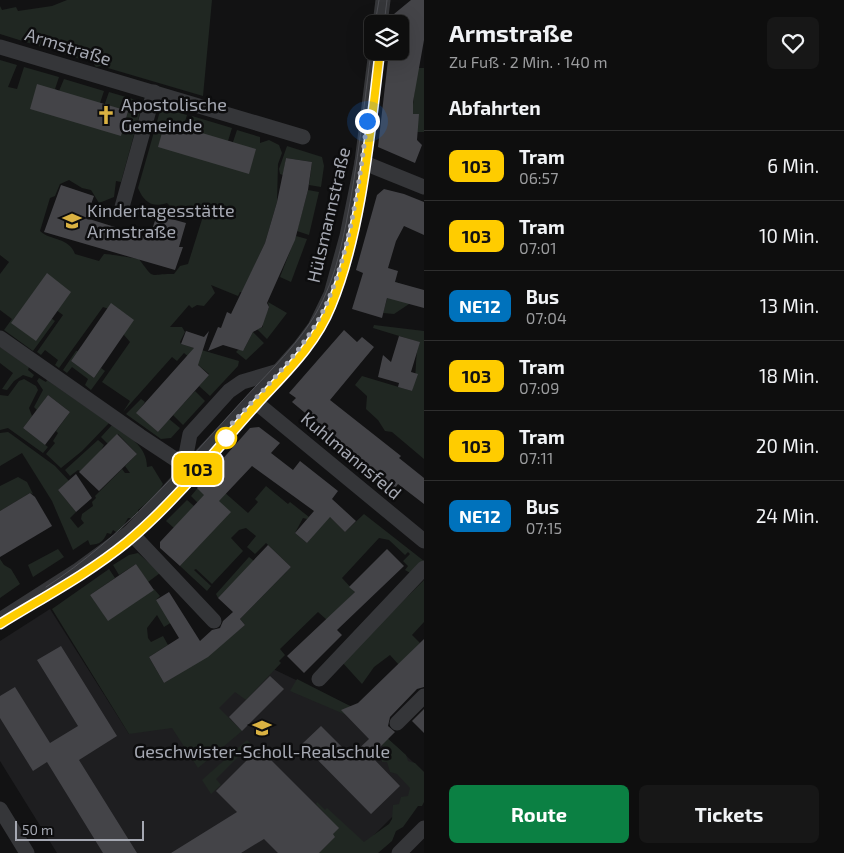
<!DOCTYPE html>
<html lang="de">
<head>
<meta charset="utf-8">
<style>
  body { margin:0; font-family:"Exo 2",sans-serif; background:#171717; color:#f1f3f6; height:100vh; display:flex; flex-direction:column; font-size:19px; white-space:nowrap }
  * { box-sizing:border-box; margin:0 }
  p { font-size:16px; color:#9b9c9e }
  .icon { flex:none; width:28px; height:28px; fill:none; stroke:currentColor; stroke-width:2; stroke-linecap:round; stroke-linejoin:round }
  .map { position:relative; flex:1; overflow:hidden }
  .details { display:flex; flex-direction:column; background:#0e0e0e; width:420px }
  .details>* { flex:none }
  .badge { padding:0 10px; border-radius:8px; font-size:18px; line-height:32px }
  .fabs { position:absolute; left:364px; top:15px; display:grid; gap:10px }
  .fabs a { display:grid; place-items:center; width:45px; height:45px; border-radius:8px; background:#0e0e0e; box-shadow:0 5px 20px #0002,0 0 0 1px #2e2e2e; font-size:25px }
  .scale { position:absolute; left:15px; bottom:12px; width:129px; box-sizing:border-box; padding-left:5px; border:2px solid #a5a8b2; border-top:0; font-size:14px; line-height:18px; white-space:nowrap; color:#a5a8b2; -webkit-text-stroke:4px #0d0d0e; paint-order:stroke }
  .you { position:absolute; width:25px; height:25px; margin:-12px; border:4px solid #fff; border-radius:50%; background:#1a73e8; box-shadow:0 0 0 8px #1a73e833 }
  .map>.badge { position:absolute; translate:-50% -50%; box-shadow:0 0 0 2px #fff }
  h2 { padding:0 25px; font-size:19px; line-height:45px }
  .round { display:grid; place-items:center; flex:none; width:52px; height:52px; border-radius:8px; background:#171717 }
  .headline { display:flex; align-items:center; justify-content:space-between; height:85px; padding:0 25px }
  h1 { font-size:24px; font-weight:700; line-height:38px }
  .button { display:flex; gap:10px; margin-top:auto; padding:10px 25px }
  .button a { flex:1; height:58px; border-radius:8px; background:#0b8043; color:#fff; font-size:20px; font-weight:700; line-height:58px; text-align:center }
  .button a+a { background:#171717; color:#f1f3f6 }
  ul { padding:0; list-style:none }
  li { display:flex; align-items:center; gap:15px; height:70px; padding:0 25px; border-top:1px solid #2e2e2e }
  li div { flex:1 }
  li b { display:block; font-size:19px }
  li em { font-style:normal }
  li .badge { min-width:55px; font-weight:700; text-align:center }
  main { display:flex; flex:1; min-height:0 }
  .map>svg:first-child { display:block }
</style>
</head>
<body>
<main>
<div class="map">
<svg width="424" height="853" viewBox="0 0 424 853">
  <rect width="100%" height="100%" fill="#121213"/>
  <polygon fill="#1e1e20" points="50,609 129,734 246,656 354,708 424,772 424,785 374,835 376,837 360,853 57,853 0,761 0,641"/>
  <g fill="#202722">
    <polygon points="67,0 212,0 203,96 101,66 96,67 93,63 0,34 0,6 2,10 16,7 18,11 52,6"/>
    <path d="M0,60L17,65L8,87L17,89L24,67L59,77L55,89L59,91L64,79L104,91L99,106H104L109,92L143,102L121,182L116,181L114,197L99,203L91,190L82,188L69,180L60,184L55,196L50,198L40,231C51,241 69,237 75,254L99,261L104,254C109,254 134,258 139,259C156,282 148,273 174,274L180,266L188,264L204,213L185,206L178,210L172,208L167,203C152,208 144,202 138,188L160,111L165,109L187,115L183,128L188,129L192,116L232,128L228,141L233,142L237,130L260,137V143L269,140L279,145L282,153L278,164L277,202L265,243L242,292H240L238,296L211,285L215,293L204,306L197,305L192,308L189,305L170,327H182L185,332L180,342L181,344L239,361L238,366L210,396L199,386L209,374L184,353L177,361L172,357L123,412L130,401L102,382L130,342L124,335L127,315L103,307L59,368L55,365L58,360L45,350L41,355L37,352L63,315L56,310L51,318L55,321L33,351L4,330L12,319L0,310V274L9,262L0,255Z"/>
    <polygon points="417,68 424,68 424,132 410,132"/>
    <polygon points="287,146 322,157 324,166 321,187 309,185 312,162 286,158 283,175 280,174 279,169"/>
    <polygon points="308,190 319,192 309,235 297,231"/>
    <polygon points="296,236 307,239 291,282 280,277"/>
    <polygon points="392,281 414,288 409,304 394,314 383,313"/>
    <polygon points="268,302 287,313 267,339 257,329 263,327 262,318 269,308"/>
    <path d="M374,325L424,331V459L392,432L385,431L378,420L366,409L367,396L355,385L362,376L412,391C418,372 414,360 419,342L373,328Z"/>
    <polygon points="253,332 264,343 246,360 236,352 238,350 244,349"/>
    <polygon points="0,347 29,367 28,370 34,375 32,378 23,375 14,381 7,390 2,389 13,373 0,363"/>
    <polygon points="76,351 78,351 71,361 94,378 101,368 105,371 91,390 85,385 88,379 72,367 67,373 63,370"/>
    <polygon points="39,378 46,382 47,380 109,423 82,451 61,468 46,454 55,443 53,441 58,433 56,431 70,412 48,395 37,410 34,407 43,390 37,381"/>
    <polygon points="24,379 36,386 38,390 29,408 32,416 23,428 48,447 43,453 8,428 0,430 0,395 8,396 19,381"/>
    <polygon points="195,391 205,401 183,425 173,415"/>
    <polygon points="141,399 145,402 137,413 158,432 169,419 180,428 171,438 161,439 126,414"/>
    <path d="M112,425C127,436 147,445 147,467L152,466L163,484L156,496L138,510V513L135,514L133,518H128L121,530L116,532L113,530L111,534L107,533C103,542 100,544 90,545L88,540L73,550L52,501L22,453L0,466V433L8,432L11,434L55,466L69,481L58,490L76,512L70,518L78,528L84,523L81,519L82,514L93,506L92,502L96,498L95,496L122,469L125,473H130L125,466L137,454L118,434L108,444L101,437Z"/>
    <polygon points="98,440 104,445 100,452 80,471 78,470 70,476 65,470"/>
    <polygon points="18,477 27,482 33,494 30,493 0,511 0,486"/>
    <polygon points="207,477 248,513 258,502 255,499 266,486 288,504 290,502 309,517 307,519 303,518 295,533 307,543 329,516 345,532 364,514 424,561 412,574 405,570 408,566 403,561 410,554 408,552 405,555 389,540 379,538 342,578 355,592 327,620 318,612 280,649 285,655 279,661 281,663 246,700 235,692 219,708 242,731 198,768 172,728 129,734 52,609 109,569 115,578 90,595 108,620 154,589 160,596 156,600 177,619 164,627 157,615 147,628 148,638 151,642 163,636 168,645 149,657 164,683 209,655 245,625 240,619 291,567 266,543 255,554 247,547 256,536 246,528 239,530 231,538 243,551 212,584 196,569 194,570 211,586 207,591 180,566 230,512 197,502 191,496"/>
    <polygon points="187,500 194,506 174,528 166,521"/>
    <polygon points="58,549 64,557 33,577 28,565"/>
    <polygon points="138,553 160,573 148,582 136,564 119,575 113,565 129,555"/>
    <polygon points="249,557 254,561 218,598 216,594"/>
    <polygon points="0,559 4,565 11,569 20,584 0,598"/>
    <polygon points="424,580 424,622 412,635 420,643 399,665 390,655 374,667 362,684 342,662"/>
    <polygon points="297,679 354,708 406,755 408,761 415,763 424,772 424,802 422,806 418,806 403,827 396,831 392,841 378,853 319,853 335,837 333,834 338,828 316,804 317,802 325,810 327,808 364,842 389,824 392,819 393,805 399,804 401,797 408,796 410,788 397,774 390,772 387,762 382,762 381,755 384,755 387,750 351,717 290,691"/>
    <polygon points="247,740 251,744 216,779 221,785 211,794 202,780"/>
  </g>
  <g fill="#444448">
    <polygon points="411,0 424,0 424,40 413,102 413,114 419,114 417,140 422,145 415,163 378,147 389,51 400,51 400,24 393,24 394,14"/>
    <polygon points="37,84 128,111 121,136 30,109"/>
    <polygon points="165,122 256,149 249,174 158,147"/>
    <polygon points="286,158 312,162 308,190 295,240 267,303 269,307 262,327 253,332 243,351 223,345 208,351 218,327 221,328 227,312 231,314 265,243 277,202"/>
    <polygon points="61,185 94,196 86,218 118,228 149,238 157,215 186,223 179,247 183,247 175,270 44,232"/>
    <polygon points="384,189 404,194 424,202 424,235 404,226 396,241 388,268 398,271 395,282 424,290 424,308 387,298 382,318 352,309 363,273 356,270 377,195"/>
    <polygon points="47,273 71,292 36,341 11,323"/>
    <polygon points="111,303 134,320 94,378 71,361"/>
    <polygon points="344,330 357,342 362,337 374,347 330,400 401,456 399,458 424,478 424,504 398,484 391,493 372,478 377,473 292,402 296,398 289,393"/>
    <polygon points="186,331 204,337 209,331 198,365 209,375 158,432 136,413 194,348 181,344"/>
    <polygon points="399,336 420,342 411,372 418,374 412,391 398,387 399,383 378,377 383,355 391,362"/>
    <polygon points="48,395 70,412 45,445 23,428"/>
    <polygon points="259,427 280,443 271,453 293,470 300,461 338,491 332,499 356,521 345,532 330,517 307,543 295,533 314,511 252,466 219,501 231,512 180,566 160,548 160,542 204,495 197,488 250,428"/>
    <polygon points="117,434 137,454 99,491 79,472"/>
    <polygon points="76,474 92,498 76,512 58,490"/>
    <polygon points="30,493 35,497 52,526 0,557 0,511"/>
    <polygon points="268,545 291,567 240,619 245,625 208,657 164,683 149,657 179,638 156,600 169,592 200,641 212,630 220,628 223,621 233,612 218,598"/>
    <polygon points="387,549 404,566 337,630 342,635 304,673 287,656 355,592 349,587"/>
    <polygon points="136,564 154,590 108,621 90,595"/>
    <polygon points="424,639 424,687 417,689 390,717 388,726 395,732 371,756 400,786 371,814 302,744 321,726 351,756 369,739 341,710 358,703"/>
    <polygon points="61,646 117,736 79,760 137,853 103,853 47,762 33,771 0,718 0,696 15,687 50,743 78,726 37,660"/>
    <polygon points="270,676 284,689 242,731 229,717"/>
    <polygon points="424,709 424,733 412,721"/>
    <polygon points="259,748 339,828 333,834 335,837 319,853 278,853 264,839 241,853 171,853 237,812 216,791"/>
  </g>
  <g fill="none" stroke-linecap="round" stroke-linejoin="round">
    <g stroke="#353639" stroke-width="15">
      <polyline points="380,24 383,0"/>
      <polyline points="0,47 303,137"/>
      <polyline points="362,162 424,187"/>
      <polyline points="122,207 154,92"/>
      <polyline points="0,338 140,436 190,469"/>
      <polyline points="253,400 424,541"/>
      <polyline points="184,465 190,434 229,391 242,382 279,371"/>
      <polyline points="130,532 214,621"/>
      <polyline points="0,620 78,570 130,532 253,400 300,347 315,327 331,294 347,236 362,162 376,51"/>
      <polyline points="319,679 424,568"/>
      <polyline points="397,723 424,696"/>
      <polyline points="0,809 27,853"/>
      <polyline points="399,853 424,828"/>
    </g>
    <g stroke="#4e4f54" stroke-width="1">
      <polyline points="375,24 379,0"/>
      <polyline points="384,24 387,0"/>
      <path d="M46,587C123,537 182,467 243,400C273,367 309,335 326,293C336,271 341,247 346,224C358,164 364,105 372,44"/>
      <polyline points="0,624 99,562 142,529 308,347 331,305 349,245 364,175 380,51"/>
    </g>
  </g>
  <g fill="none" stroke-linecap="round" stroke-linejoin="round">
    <g stroke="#fff" stroke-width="11">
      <path id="line" d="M0,624C42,598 88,574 127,542C174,503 215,451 256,405C284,374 315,346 331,306C362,231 370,132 380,51"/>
    </g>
    <use href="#line" stroke="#fecc00" stroke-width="8"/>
    <path stroke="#a5a8b2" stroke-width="5" stroke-dasharray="0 9" d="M226,438L225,431C255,398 290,365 314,327C347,276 360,181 367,121"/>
  </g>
  <defs>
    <g id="church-bare" transform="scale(1.5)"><path d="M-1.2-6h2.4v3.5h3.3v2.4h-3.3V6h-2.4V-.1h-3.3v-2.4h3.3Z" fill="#dab242" stroke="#0d0d0e" stroke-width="2.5" paint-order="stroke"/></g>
    <g id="school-bare" transform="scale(1.5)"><path d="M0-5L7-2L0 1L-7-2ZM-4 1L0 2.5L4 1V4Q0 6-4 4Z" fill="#dab242" stroke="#0d0d0e" stroke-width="2.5" paint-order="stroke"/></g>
  </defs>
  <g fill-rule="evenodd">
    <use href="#church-bare" x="106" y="115"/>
    <use href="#school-bare" x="72" y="221"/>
    <use href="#school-bare" x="262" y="728"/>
  </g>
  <circle fill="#fff" stroke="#fecc00" stroke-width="2.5" cx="226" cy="438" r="10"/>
  <g text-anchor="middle" stroke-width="5" stroke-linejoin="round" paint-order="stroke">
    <g font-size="18" fill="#a5a8b2" stroke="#0d0d0e">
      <text transform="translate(68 47) rotate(17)" y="6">Armstraße</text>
      <text transform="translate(329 215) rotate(-77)" y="6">Hülsmannstraße</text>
      <text transform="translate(351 456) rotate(40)" y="6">Kuhlmannsfeld</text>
    </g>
    <g font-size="18" fill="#a5a8b2" stroke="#0d0d0e" text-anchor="start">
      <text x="121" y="111">Apostolische<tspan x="121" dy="21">Gemeinde</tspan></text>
      <text x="87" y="217">Kindertagesstätte<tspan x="87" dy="21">Armstraße</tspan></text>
      <text x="262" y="758" text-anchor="middle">Geschwister-Scholl-Realschule</text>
    </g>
  </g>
</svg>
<div class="fabs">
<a><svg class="icon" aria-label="layers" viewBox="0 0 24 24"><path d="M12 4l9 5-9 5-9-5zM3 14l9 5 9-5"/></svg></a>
</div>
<div class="scale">50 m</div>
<div class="you" style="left:367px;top:121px"></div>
<b class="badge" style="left:198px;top:469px;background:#fecc00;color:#111">103</b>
</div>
<section class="details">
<div class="headline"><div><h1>Armstraße</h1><p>Zu Fuß · 2 Min. · 140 m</p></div><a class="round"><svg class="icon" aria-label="heart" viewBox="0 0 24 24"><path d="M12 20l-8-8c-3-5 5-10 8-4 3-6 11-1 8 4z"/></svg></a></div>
<h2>Abfahrten</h2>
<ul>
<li><span class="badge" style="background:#fecc00;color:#111">103</span><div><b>Tram</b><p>06:57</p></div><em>6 Min.</em></li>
<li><span class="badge" style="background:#fc0;color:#111">103</span><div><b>Tram</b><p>07:01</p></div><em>10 Min.</em></li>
<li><span class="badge" style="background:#0072bc;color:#fff">NE12</span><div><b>Bus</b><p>07:04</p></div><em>13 Min.</em></li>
<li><span class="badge" style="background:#fecc00;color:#111">103</span><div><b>Tram</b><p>07:09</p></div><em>18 Min.</em></li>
<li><span class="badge" style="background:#fc0;color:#111">103</span><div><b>Tram</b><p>07:11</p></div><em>20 Min.</em></li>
<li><span class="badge" style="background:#0072bc;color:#fff">NE12</span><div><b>Bus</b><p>07:15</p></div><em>24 Min.</em></li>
</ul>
<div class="button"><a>Route</a><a>Tickets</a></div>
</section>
</main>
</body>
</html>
